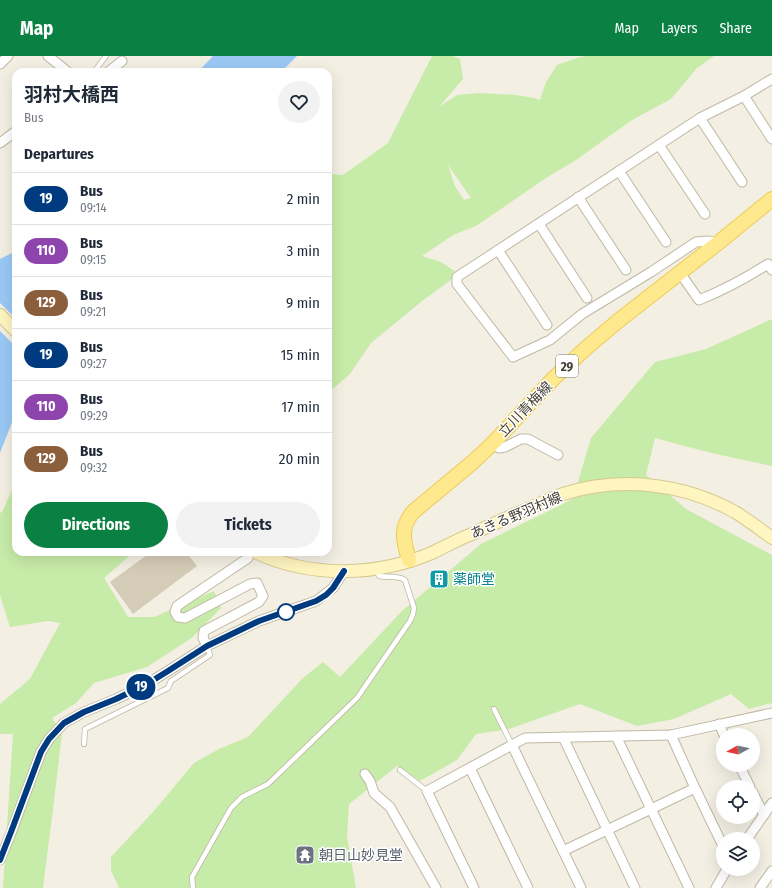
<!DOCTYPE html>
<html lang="en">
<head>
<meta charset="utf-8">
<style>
  body { margin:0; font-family:"Fira Sans Condensed","Noto Sans JP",sans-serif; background:#f2f2f3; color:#1f2937; height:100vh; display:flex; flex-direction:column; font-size:15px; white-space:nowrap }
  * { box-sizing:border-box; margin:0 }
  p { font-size:13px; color:#747a83 }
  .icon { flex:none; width:22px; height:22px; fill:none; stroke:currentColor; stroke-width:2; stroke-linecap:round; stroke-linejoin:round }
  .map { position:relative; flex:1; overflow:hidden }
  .panel { position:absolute; left:12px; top:12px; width:320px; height:488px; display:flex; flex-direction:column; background:#fff; border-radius:12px; box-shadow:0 4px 16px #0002 }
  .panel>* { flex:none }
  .badge { padding:0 8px; border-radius:13px; font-size:14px; line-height:26px }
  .needle { width:26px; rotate:262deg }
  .controls { position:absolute; left:716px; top:672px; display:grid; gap:8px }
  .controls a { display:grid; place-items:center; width:44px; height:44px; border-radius:50%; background:#fff; box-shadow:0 4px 16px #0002; font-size:20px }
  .map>.badge { position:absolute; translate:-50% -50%; box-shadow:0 0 0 2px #fff }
  h2 { padding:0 12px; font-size:15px; line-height:36px }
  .round { display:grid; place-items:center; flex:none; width:42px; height:42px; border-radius:21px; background:#f2f2f3 }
  .overview { display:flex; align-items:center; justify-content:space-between; height:68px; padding:0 12px }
  h1 { font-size:19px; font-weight:700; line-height:30px }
  .action { display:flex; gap:8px; margin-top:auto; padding:8px 12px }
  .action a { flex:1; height:46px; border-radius:24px; background:#0b8043; color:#fff; font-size:16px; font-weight:700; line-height:46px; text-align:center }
  .action a+a { background:#f2f2f3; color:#1f2937 }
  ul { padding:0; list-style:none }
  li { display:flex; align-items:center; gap:12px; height:52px; padding:0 12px; border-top:1px solid #e0e1e3 }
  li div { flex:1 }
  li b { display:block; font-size:15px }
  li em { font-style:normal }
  li .badge { min-width:44px; font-weight:700; text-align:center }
  header { display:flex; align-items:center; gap:24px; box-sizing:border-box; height:56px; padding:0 20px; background:#0b8043; color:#fff }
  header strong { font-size:19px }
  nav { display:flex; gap:22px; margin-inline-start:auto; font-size:14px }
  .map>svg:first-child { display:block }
</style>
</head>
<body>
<header>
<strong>Map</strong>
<nav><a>Map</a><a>Layers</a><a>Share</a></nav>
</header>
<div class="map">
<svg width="772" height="832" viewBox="0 0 772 832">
  <rect width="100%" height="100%" fill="#f3efe3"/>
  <g fill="#c7eba8" fill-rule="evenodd">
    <path d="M432,0H453L460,3L463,23L439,51L457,39L480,37L515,39L534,42L540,44L546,26L557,9L580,1L588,0H714L697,12L671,43L632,64L576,104L546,122L476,170L453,179L422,200L441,206L459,218L422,245L371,287L350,318L328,337V118L343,119L388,87ZM448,109L471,142L464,144L455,130Z"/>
    <path d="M772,263V410C733,402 693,393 655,382L646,419L686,453L772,499V647L749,653L731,638L674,663L637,670L580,648L509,673L476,678L457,704L420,725L397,710L349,748L347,780L356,832H119L111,814V801L153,756L194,707L219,693L248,681L303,622L323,606L340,621L402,555L481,488L573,443L591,382L655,306L706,293Z"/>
    <polygon points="16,425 16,496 134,496 104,522 128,561 154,561 214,535 221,552 193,581 147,611 94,627 76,647 52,662 62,678 53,753 43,832 3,832 13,678 0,678 0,648 30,623 60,567 48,565 10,571 0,539 0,457 2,456"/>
  </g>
  <g fill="#9ac8f5">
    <polygon points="213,0 297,0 281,16 198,16"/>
    <polygon points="16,195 16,356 0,397 0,203"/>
  </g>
  <polygon fill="#f3efe3" points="0,247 16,263 16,291 0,275"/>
  <polygon fill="#d5ccb7" points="151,496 186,496 197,510 133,558 110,526"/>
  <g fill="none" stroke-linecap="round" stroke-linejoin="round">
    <g stroke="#bfb8a5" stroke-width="6">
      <g id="lane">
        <polyline points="94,16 106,0"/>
        <polyline points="494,653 512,689"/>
        <polyline points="84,688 85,673 168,632 171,625 210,599 207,590"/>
        <polyline points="400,714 427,735"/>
        <path d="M193,832L192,821L231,752L242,741L268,728L357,642L410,565L413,558L414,552L405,524C397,519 388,522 379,520L377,514"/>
      </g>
    </g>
    <g stroke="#bfb8a5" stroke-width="11">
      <g id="street">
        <polyline points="48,0 68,16"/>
        <polyline points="0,8 8,0"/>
        <polyline points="108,16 122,5"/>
        <polyline points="744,40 772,83"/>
        <polyline points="700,62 742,126"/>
        <polyline points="0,87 16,75"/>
        <polyline points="659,89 705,158"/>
        <polyline points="619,115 666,186"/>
        <polyline points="578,141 626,214"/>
        <polyline points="539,168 587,242"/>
        <polyline points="718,187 709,185 696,186 651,216 582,258 550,284 513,301 457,228 457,221 700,62 744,40 772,23"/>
        <polyline points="498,194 547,269"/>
        <path d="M680,217L699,244C724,234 746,222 768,208L772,214"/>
        <polyline points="493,387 499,392 505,391 521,383 528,383 558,399"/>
        <polyline points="207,590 203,582 204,575 259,546 263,540 257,527 250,528 185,562 178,561 175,556 177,550 248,502"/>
        <polyline points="719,668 724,679"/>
        <polyline points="671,679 695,732 723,790"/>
        <polyline points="616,680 689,832"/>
        <polyline points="563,681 635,832"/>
        <polyline points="512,689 581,832"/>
        <polyline points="739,709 750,731"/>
        <polyline points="470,712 528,832"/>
        <polyline points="365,718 370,725 374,737 390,751 436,832"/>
        <polyline points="753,737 764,759"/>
        <polyline points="747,783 772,747"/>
        <polyline points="563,795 695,732"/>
        <polyline points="0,804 11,777 41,696 49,683 64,667 84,656 116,643 147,628 168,615 207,590 259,565 316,545 333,532 344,515"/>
        <polyline points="474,832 427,735 525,682 671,679 772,657"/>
        <polyline points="716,832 727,813"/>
        <polyline points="760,832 772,815"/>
      </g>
    </g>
    <g stroke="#d6c98f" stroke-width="14">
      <g id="secondary">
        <polyline points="0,259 16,275"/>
        <path d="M255,496C311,522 377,521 434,496C446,490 459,483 472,478C491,469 510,460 530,452C541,447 552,442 563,438C620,420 683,427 735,456C748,464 760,473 772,482"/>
      </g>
    </g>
    <g stroke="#eccc58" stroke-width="16">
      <path id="primary" d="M409,504C404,486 399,473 413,456L473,406L493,387L554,322L585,293L618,265L718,187L772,143"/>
    </g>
    <use href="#lane" stroke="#fff" stroke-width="4.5"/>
    <use href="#street" stroke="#fff" stroke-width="9"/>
    <use href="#secondary" stroke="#fff5c0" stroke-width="12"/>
    <use href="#primary" stroke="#ffe98f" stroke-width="14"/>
  </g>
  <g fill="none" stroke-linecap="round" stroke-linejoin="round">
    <g stroke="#fff" stroke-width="9">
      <polyline id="line" points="0,804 11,776 41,696 49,683 64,667 84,656 116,643 147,628 168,615 207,590 259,565 316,545 326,539 333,532 344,515"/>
    </g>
    <use href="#line" stroke="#003b80" stroke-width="6"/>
  </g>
  <defs>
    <g id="building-square" transform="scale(1)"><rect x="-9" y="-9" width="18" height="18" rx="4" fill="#0f9aa8" stroke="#fff"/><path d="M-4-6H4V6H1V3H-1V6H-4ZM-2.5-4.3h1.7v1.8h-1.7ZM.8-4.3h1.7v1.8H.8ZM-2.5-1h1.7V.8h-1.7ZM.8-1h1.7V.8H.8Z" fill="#fff"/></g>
    <g id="temple-square" transform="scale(1)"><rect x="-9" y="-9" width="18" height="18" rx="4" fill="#6b7280" stroke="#fff"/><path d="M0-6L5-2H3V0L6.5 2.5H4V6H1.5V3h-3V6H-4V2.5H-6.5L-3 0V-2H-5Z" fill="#fff"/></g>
  </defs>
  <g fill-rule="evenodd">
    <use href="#building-square" x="439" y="523"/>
    <use href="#temple-square" x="305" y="799"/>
  </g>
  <circle fill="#fff" stroke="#003b80" stroke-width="2" cx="286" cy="556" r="8"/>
  <g text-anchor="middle" stroke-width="3" stroke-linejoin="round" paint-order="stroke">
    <rect fill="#fff" stroke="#7d7970" stroke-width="1" x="556" y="299" width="22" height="22" rx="3"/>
    <g font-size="13" font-weight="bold" fill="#453f33">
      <text x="567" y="315">29</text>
    </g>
    <g font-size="14" fill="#453f33" stroke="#fff">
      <text transform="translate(525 353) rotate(-46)" y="5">立川青梅線</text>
      <text transform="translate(516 459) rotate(-23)" y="5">あきる野羽村線</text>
    </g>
    <g font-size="14" fill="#0d838f" stroke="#fff" text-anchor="start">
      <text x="453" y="528">薬師堂</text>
    </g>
    <g font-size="14" fill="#5b616d" stroke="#fff" text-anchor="start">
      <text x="319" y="804">朝日山妙見堂</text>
    </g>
  </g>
</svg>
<div class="controls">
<a><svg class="needle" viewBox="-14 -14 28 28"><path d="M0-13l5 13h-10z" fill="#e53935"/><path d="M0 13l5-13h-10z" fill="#747a83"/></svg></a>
<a><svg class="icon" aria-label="locate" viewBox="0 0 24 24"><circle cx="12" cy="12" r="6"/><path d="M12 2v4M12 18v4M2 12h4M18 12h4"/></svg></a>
<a><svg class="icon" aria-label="layers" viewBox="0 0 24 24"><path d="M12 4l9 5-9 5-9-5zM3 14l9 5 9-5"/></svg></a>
</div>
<b class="badge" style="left:141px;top:631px;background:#003b80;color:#fff">19</b>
<section class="panel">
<div class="overview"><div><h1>羽村大橋西</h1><p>Bus</p></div><a class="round"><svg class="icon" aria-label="heart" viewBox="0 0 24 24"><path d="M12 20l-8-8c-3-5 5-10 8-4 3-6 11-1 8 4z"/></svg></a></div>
<h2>Departures</h2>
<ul>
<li><span class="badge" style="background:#003b80;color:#fff">19</span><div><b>Bus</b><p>09:14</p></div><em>2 min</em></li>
<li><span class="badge" style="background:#8e44ad;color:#fff">110</span><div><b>Bus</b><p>09:15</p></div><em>3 min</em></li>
<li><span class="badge" style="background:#8b5e3c;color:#fff">129</span><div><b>Bus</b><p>09:21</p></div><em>9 min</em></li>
<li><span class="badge" style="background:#003b80;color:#fff">19</span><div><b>Bus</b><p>09:27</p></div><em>15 min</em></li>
<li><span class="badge" style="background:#8e44ad;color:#fff">110</span><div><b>Bus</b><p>09:29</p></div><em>17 min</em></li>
<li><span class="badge" style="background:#8b5e3c;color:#fff">129</span><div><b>Bus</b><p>09:32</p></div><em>20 min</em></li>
</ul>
<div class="action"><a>Directions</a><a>Tickets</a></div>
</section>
</div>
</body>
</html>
